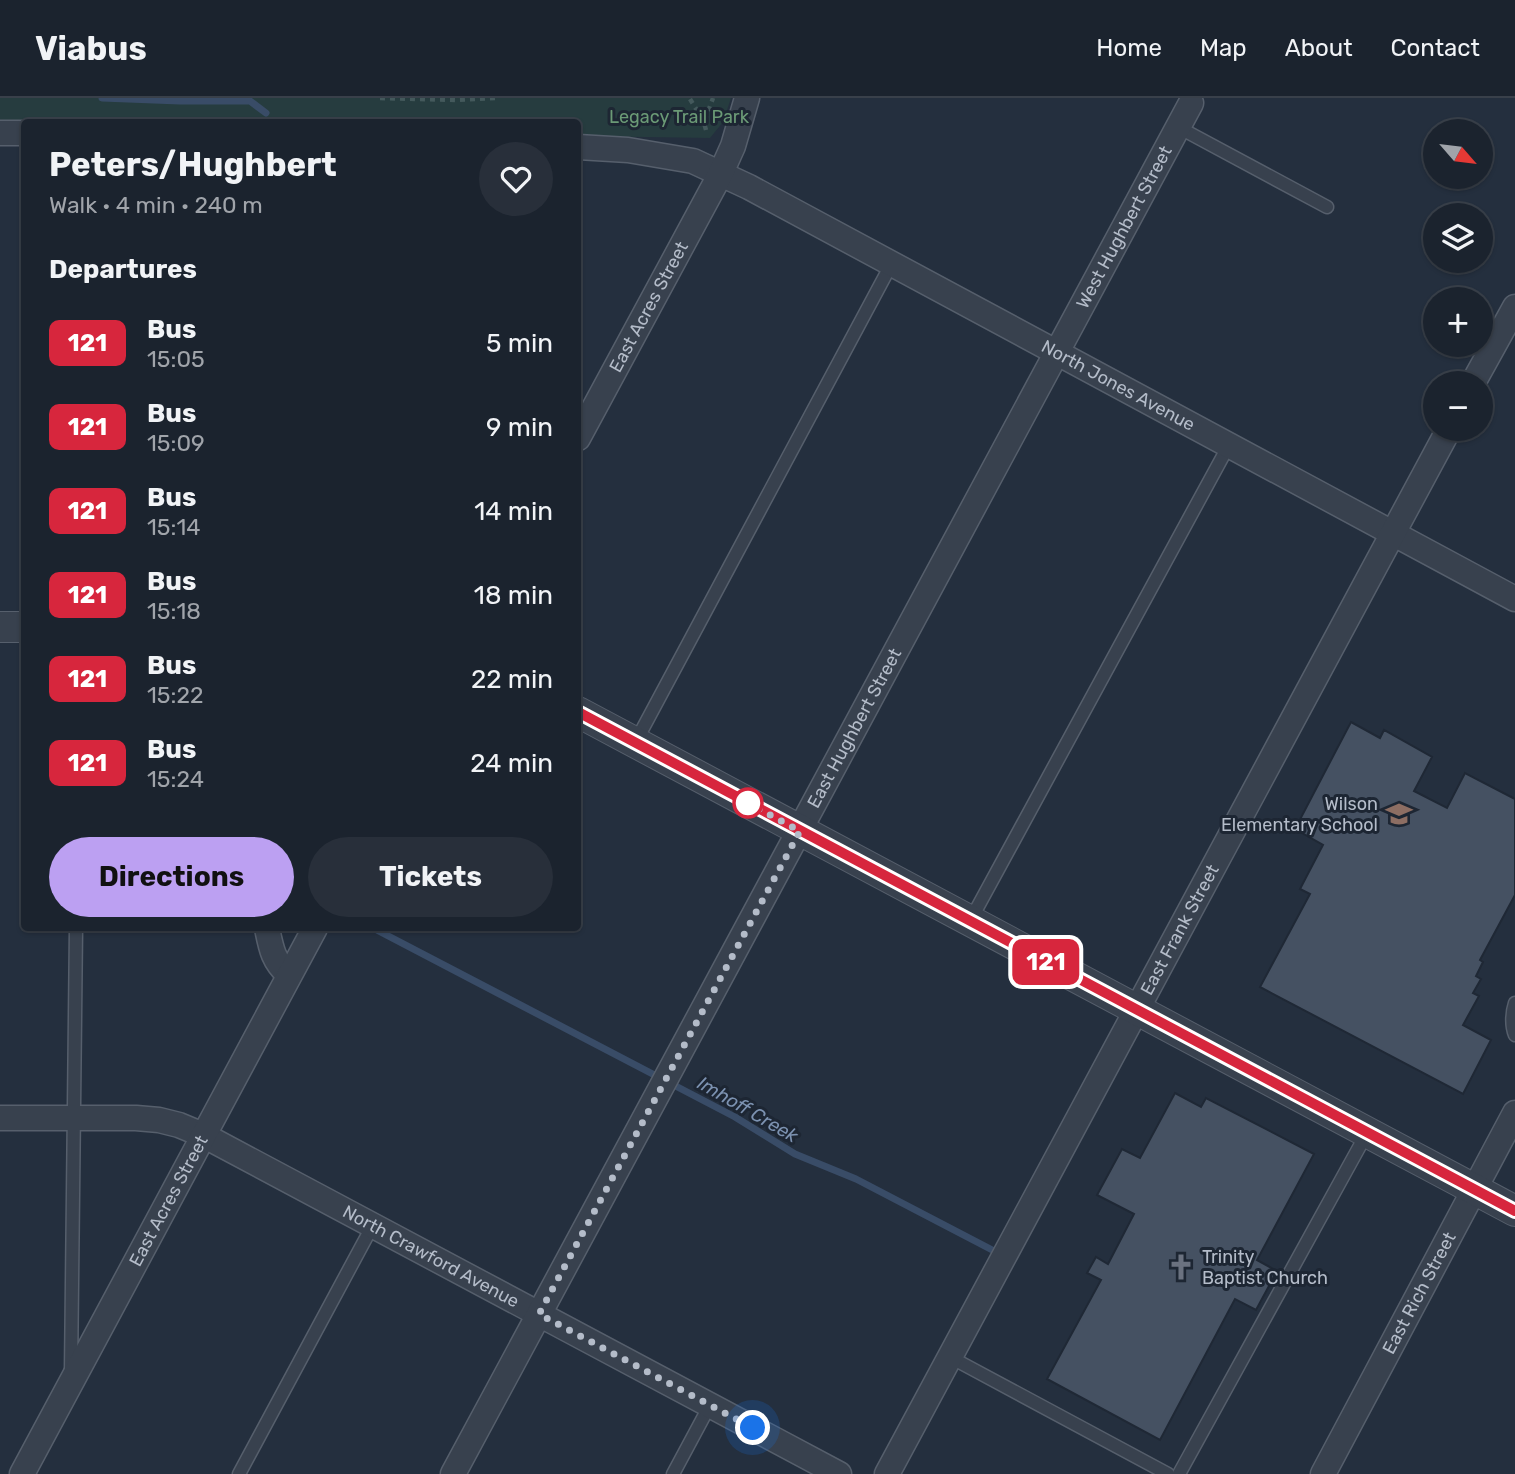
<!DOCTYPE html>
<html lang="en">
<head>
<meta charset="utf-8">
<style>
  body { margin:0; font-family:Rubik,sans-serif; background:#282f3a; color:#f1f3f6; height:100vh; display:flex; flex-direction:column; font-size:26px; white-space:nowrap }
  * { box-sizing:border-box; margin:0 }
  p { font-size:23px; color:#a0a4aa }
  .icon { flex:none; width:38px; height:38px; fill:none; stroke:currentColor; stroke-width:2; stroke-linecap:round; stroke-linejoin:round }
  .map { position:relative; flex:1; overflow:hidden }
  .sheet { position:absolute; left:21px; top:21px; width:560px; height:812px; display:flex; flex-direction:column; background:#1b232e; border-radius:7px; box-shadow:0 2px 5px #0004,0 0 0 2px #39404a }
  .sheet>* { flex:none }
  .badge { padding:0 14px; border-radius:10px; font-size:24px; line-height:46px }
  .needle { width:46px; rotate:118deg }
  .buttons { position:absolute; left:1423px; top:21px; display:grid; gap:14px }
  .buttons a { display:grid; place-items:center; width:70px; height:70px; border-radius:50%; background:#1b232e; box-shadow:0 2px 5px #0004,0 0 0 2px #39404a; font-size:35px }
  .you { position:absolute; width:35px; height:35px; margin:-18px; border:5px solid #fff; border-radius:50%; background:#1a73e8; box-shadow:0 0 0 10px #1a73e833 }
  .map>.badge { position:absolute; translate:-50% -50%; box-shadow:0 0 0 4px #fff }
  h2 { padding:0 28px; font-size:26px; line-height:63px }
  .round { display:grid; place-items:center; flex:none; width:74px; height:74px; border-radius:37px; background:#282f3a }
  .summary { display:flex; align-items:center; justify-content:space-between; height:119px; padding:0 28px }
  h1 { font-size:33px; font-weight:700; line-height:52px }
  .primary-button { display:flex; gap:14px; margin-top:auto; padding:14px 28px }
  .primary-button a { flex:1; height:80px; border-radius:42px; background:#bca0f2; color:#111; font-size:28px; font-weight:700; line-height:80px; text-align:center }
  .primary-button a+a { background:#282f3a; color:#f1f3f6 }
  ul { padding:0; list-style:none }
  li { display:flex; align-items:center; gap:21px; height:84px; padding:0 28px }
  li div { flex:1 }
  li b { display:block; font-size:26px }
  li em { font-style:normal }
  li .badge { min-width:77px; font-weight:700; text-align:center }
  header { display:flex; align-items:center; gap:42px; box-sizing:border-box; height:98px; padding:0 35px; background:#1b232e; border-bottom:2px solid #39404a }
  header strong { font-size:33px }
  nav { display:flex; gap:38px; margin-inline-start:auto; font-size:24px }
  .map>svg:first-child { display:block }
</style>
</head>
<body>
<header>
<strong>Viabus</strong>
<nav><a>Home</a><a>Map</a><a>About</a><a>Contact</a></nav>
</header>
<div class="map">
<svg width="1515" height="1376" viewBox="0 0 1515 1376">
  <rect width="100%" height="100%" fill="#242f3e"/>
  <polygon fill="#263c3f" points="0,0 731,0 723,24 710,40 578,38 578,24 0,24"/>
  <g fill="none" stroke-linecap="round" stroke-linejoin="round">
    <g stroke="#394c67" stroke-width="7">
      <polyline points="102,0 180,3 250,3 266,15"/>
      <polyline points="373,830 735,1019 795,1056 856,1081 998,1155"/>
    </g>
  </g>
  <g fill="#455162" stroke="#1f2835" stroke-width="2">
    <polygon points="1351,624 1380,640 1384,632 1432,659 1414,693 1447,710 1465,675 1515,701 1515,797 1480,862 1483,864 1476,878 1481,881 1473,895 1479,898 1463,927 1491,942 1463,996 1260,889 1310,796 1300,791 1323,747 1295,731"/>
    <polygon points="1175,995 1201,1009 1206,1000 1314,1056 1257,1162 1277,1173 1256,1212 1235,1201 1160,1342 1047,1281 1101,1182 1087,1175 1096,1159 1108,1166 1134,1116 1097,1097 1122,1051 1140,1060"/>
  </g>
  <g fill="none" stroke-linecap="round" stroke-linejoin="round">
    <g stroke="#565f6c" stroke-width="15">
      <g id="service">
        <polyline points="1178,29 1327,109"/>
        <polyline points="635,645 892,165"/>
        <polyline points="970,823 1229,347"/>
        <path d="M1515,905C1512,914 1511,927 1515,937"/>
        <polyline points="950,1259 1168,1376"/>
        <polyline points="71,1274 76,830"/>
        <polyline points="239,1376 373,1127"/>
        <polyline points="673,1376 710,1307"/>
        <polyline points="1179,1376 1367,1035"/>
      </g>
    </g>
    <g stroke="#565f6c" stroke-width="27">
      <g id="minor">
        <polyline points="0,35 24,35"/>
        <path id="s1" d="M578,49L628,52L693,63L749,89L1515,501"/>
        <polyline points="1473,285 1515,209"/>
        <path id="s2" d="M578,340L720,77L733,48L747,0"/>
        <path d="M267,830C271,850 273,863 289,877"/>
        <path id="s3" d="M0,1020H136L159,1022L179,1027L203,1037L839,1376"/>
        <path id="s4" d="M22,1376L315,830"/>
        <path id="s5" d="M453,1376L1191,5"/>
        <path id="s6" d="M887,1376L1449,331"/>
        <path id="s7" d="M1323,1376L1515,1015"/>
      </g>
    </g>
    <g stroke="#565f6c" stroke-width="32">
      <g id="tertiary">
        <polyline points="0,529 24,529"/>
        <polyline points="578,614 1515,1113"/>
      </g>
    </g>
    <g stroke="#44595c" stroke-width="4.5" stroke-dasharray="5 5" stroke-linecap="butt">
      <polyline points="380,0 456,2 495,0"/>
      <polyline points="690,1 704,24"/>
      <polyline points="706,32 704,25 713,0"/>
    </g>
    <use href="#service" stroke="#38414e" stroke-width="12"/>
    <use href="#minor" stroke="#38414e" stroke-width="24"/>
    <use href="#tertiary" stroke="#38414e" stroke-width="30"/>
  </g>
  <g fill="none" stroke-linecap="round" stroke-linejoin="round">
    <g stroke="#fff" stroke-width="16">
      <polyline id="line" points="578,614 1515,1113"/>
    </g>
    <use href="#line" stroke="#d7263d" stroke-width="10"/>
    <polyline stroke="#b4bcc9" stroke-width="7" stroke-dasharray="0 12.6" points="748,705 800,733 539,1216 753,1330"/>
  </g>
  <defs>
    <g id="school-bare" transform="scale(2.1)"><path d="M0-5L7-2L0 1L-7-2ZM-4 1L0 2.5L4 1V4Q0 6-4 4Z" fill="#8d6e63" stroke="#1d2633" stroke-width="2.5" paint-order="stroke"/></g>
    <g id="church-bare" transform="scale(2.1)"><path d="M-1.2-6h2.4v3.5h3.3v2.4h-3.3V6h-2.4V-.1h-3.3v-2.4h3.3Z" fill="#6b7280" stroke="#1d2633" stroke-width="2.5" paint-order="stroke"/></g>
  </defs>
  <g fill-rule="evenodd">
    <use href="#school-bare" x="1399" y="716"/>
    <use href="#church-bare" x="1181" y="1169"/>
  </g>
  <circle fill="#fff" stroke="#d7263d" stroke-width="3.5" cx="748" cy="705" r="14"/>
  <g text-anchor="middle" stroke-width="6" stroke-linejoin="round" paint-order="stroke">
    <g font-size="18" fill="#6b9a76" stroke="#1d2633">
      <text x="679" y="25">Legacy Trail Park</text>
    </g>
    <g font-size="18" fill="#b4bcc9" stroke="#1d2633">
      <text dy="6" stroke="none"><textPath href="#s5" startOffset="1416">West Hughbert Street</textPath></text>
      <text dy="6" stroke="none"><textPath href="#s2" startOffset="149">East Acres Street</textPath></text>
      <text dy="6" stroke="none"><textPath href="#s1" startOffset="597">North Jones Avenue</textPath></text>
      <text dy="6" stroke="none"><textPath href="#s5" startOffset="847">East Hughbert Street</textPath></text>
      <text dy="6" stroke="none"><textPath href="#s6" startOffset="618">East Frank Street</textPath></text>
      <text dy="6" stroke="none"><textPath href="#s4" startOffset="310">East Acres Street</textPath></text>
      <text dy="6" stroke="none"><textPath href="#s3" startOffset="464">North Crawford Avenue</textPath></text>
      <text dy="6" stroke="none"><textPath href="#s7" startOffset="205">East Rich Street</textPath></text>
    </g>
    <g font-size="18" fill="#b4bcc9" stroke="#1d2633" text-anchor="end">
      <text x="1378" y="712">Wilson<tspan x="1378" dy="21">Elementary School</tspan></text>
      <text x="1202" y="1165" text-anchor="start">Trinity<tspan x="1202" dy="21">Baptist Church</tspan></text>
    </g>
    <g font-size="19" font-style="italic" fill="#7c92b1" stroke="#1d2633">
      <text transform="translate(748 1011) rotate(30)" y="7">Imhoff Creek</text>
    </g>
  </g>
</svg>
<div class="buttons">
<a><svg class="needle" viewBox="-14 -14 28 28"><path d="M0-13l5 13h-10z" fill="#e53935"/><path d="M0 13l5-13h-10z" fill="#a0a4aa"/></svg></a>
<a><svg class="icon" aria-label="layers" viewBox="0 0 24 24"><path d="M12 4l9 5-9 5-9-5zM3 14l9 5 9-5"/></svg></a>
<a>+</a>
<a>−</a>
</div>
<div class="you" style="left:753px;top:1330px"></div>
<b class="badge" style="left:1046px;top:864px;background:#d7263d;color:#fff">121</b>
<section class="sheet">
<div class="summary"><div><h1>Peters/Hughbert</h1><p>Walk · 4 min · 240 m</p></div><a class="round"><svg class="icon" aria-label="heart" viewBox="0 0 24 24"><path d="M12 20l-8-8c-3-5 5-10 8-4 3-6 11-1 8 4z"/></svg></a></div>
<h2>Departures</h2>
<ul>
<li><span class="badge" style="background:#d7263d;color:#fff">121</span><div><b>Bus</b><p>15:05</p></div><em>5 min</em></li>
<li><span class="badge" style="background:#d7263d;color:#fff">121</span><div><b>Bus</b><p>15:09</p></div><em>9 min</em></li>
<li><span class="badge" style="background:#d7263d;color:#fff">121</span><div><b>Bus</b><p>15:14</p></div><em>14 min</em></li>
<li><span class="badge" style="background:#d7263d;color:#fff">121</span><div><b>Bus</b><p>15:18</p></div><em>18 min</em></li>
<li><span class="badge" style="background:#d7263d;color:#fff">121</span><div><b>Bus</b><p>15:22</p></div><em>22 min</em></li>
<li><span class="badge" style="background:#d7263d;color:#fff">121</span><div><b>Bus</b><p>15:24</p></div><em>24 min</em></li>
</ul>
<div class="primary-button"><a>Directions</a><a>Tickets</a></div>
</section>
</div>
</body>
</html>
